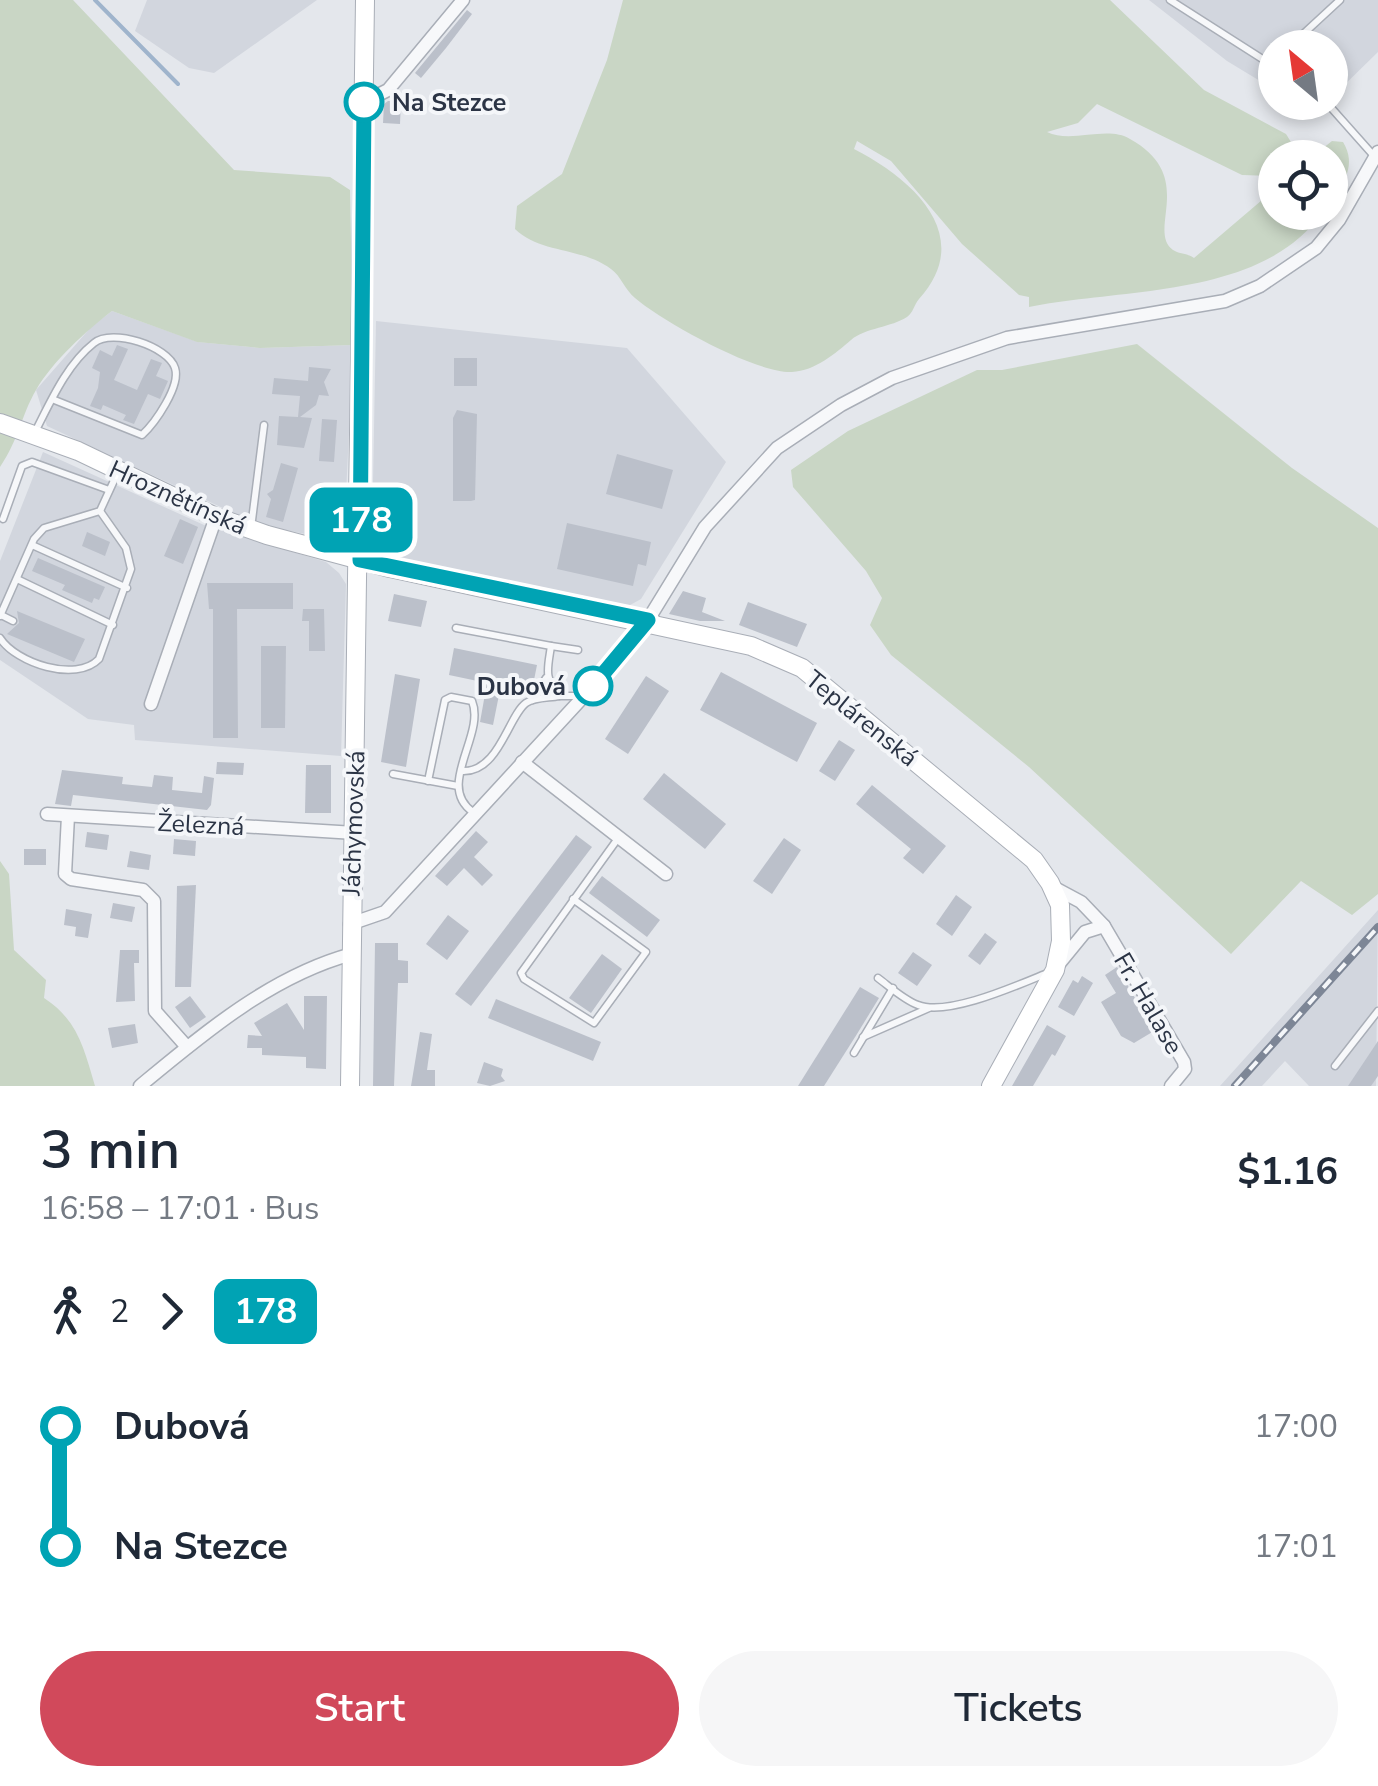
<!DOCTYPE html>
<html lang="en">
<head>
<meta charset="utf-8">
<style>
  body { margin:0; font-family:"Nunito Sans",sans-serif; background:#f6f6f7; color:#1f2937; height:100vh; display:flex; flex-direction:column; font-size:38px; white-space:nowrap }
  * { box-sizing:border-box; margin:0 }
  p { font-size:32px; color:#747a83 }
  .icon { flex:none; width:55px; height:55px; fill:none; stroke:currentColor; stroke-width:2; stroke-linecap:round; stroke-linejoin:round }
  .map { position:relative; height:1086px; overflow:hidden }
  .panel { display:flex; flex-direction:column; background:#fff; flex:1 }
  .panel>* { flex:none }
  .badge { padding:0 20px; border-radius:15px; font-size:35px; line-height:65px }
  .needle { width:65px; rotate:331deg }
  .buttons { position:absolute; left:1258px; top:30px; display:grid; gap:20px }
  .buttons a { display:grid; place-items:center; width:90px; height:90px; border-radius:50%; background:#fff; box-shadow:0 5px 15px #0003; font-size:50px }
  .map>.badge { position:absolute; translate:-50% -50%; box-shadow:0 0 0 5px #fff }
  .legs { display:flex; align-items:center; gap:15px; height:110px; padding:0 40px; font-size:32px }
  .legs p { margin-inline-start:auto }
  .summary { display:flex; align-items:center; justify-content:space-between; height:170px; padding:0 40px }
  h1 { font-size:55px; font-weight:600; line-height:75px }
  .button { display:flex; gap:20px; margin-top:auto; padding:20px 40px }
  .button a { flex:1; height:115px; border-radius:60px; background:#d1495b; color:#fff; font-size:40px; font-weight:600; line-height:115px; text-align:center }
  .button a+a { background:#f6f6f7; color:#1f2937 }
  ul { padding:0 40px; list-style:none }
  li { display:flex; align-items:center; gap:35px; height:120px; font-size:38px }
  li i { display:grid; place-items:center; width:15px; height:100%; margin:0 12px; background:currentColor }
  li i::after { content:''; width:25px; height:25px; margin:-12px; border:8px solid; border-radius:50%; background:#fff }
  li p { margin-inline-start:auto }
  li:first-child i { background:linear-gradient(#0000 50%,currentColor 0) }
  li:last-child i { background:linear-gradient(currentColor 50%,#0000 0) }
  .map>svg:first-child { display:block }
</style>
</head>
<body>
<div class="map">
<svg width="1378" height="1086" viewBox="0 0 1378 1086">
  <rect width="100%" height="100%" fill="#e4e7ec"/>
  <g fill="#d2d6de">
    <polygon points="147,0 317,0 214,73 189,68 135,31"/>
    <polygon points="1149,0 1378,0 1378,52 1330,99 1330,48 1275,48 1275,90 1227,61"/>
    <polygon points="112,311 198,342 260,348 353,345 344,538 339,541 257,524 47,426 36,390 91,327"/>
    <polygon points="376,321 627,348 726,462 641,599 621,610 390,562 372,536"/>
    <polygon points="43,452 204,525 326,562 339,573 346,584 341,756 135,740 134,725 88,719 0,660 0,561"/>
    <polygon points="1378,910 1376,1086 1309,1086 1285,1061 1262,1086 1220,1086"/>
  </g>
  <g fill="#c9d6c5">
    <path d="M0,0H73L234,170L330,177L350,190L353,345L260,348L197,342L112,311C86,331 53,361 36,390C21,416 19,439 0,467Z"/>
    <path d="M623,0H1110L1204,90L1286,134L1294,147L1291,157L1275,158V176L1242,175L1097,104L1078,123L1047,132C1071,144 1107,125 1130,139C1198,177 1146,230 1173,250C1179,254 1187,253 1194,258L1275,189V212L1322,213C1261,299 1119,288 1029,307V297L1019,295L962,244L891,161L857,141L854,149C913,179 976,236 919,299C914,305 913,313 907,317C892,327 865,328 851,340C836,353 815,371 792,372C757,374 663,322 635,298C625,290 621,276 611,269C582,247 541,254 515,229L517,206L562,174L607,60Z"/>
    <path d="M1332,141L1343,142C1357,165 1344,183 1330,202V158L1312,157Z"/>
    <polygon points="1137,344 1292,468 1378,528 1378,894 1352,915 1301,881 1231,954 1029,767 891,655 870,625 882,598 866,571 793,487 791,470 848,431 977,370 1002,370"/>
    <path d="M0,861L9,874L14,950L46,980L44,998C78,1020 84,1049 95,1086H0Z"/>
  </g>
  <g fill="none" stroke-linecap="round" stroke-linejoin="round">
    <polyline stroke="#9fb4cc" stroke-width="4" points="95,0 178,84"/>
  </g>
  <g fill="#bbc0ca">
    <polygon points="467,10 472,14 446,48 421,78 415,73"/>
    <polygon points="388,101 401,101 400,124 383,123 384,104"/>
    <polygon points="117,345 128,349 114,380 137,390 151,359 162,363 156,376 168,381 160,399 148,394 134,424 123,420 126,415 103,405 101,410 90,406 98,388 100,372 92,368 100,350 112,356"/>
    <rect x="454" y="358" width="23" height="28"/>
    <polygon points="309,367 331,369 324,382 329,396 319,395 316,405 300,417 312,418 304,448 277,445 279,416 298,417 300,396 272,394 274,378 308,381"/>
    <polygon points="457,410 477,414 475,500 471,501 453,501 453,418"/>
    <polygon points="322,419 337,420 334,462 319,461"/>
    <polygon points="617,454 673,470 662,509 606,494"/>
    <polygon points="281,463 298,468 283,522 266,517 271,499 267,494 273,490"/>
    <polygon points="318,507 337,508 337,535 318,530"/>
    <polygon points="384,511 404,511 404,537 384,536"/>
    <polygon points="180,519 198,527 183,564 164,556"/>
    <polygon points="567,523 651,542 646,566 638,564 633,586 557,569"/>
    <polygon points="87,532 110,542 105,556 82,546"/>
    <polygon points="38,558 105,587 99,600 94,598 92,603 62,590 65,585 32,571"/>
    <polygon points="207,583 293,583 293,609 237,609 238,738 213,738 213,609 209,609"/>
    <polygon points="683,591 706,598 702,612 725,621 700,621 669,614"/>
    <polygon points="394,594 427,601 421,627 388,621"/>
    <polygon points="748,602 807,624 797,647 739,625"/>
    <polygon points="303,609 324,609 325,651 309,651 309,621 302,621"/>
    <polygon points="17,611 85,639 74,662 7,634 19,623"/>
    <polygon points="261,646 286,646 285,728 261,728"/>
    <polygon points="454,648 537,665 533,685 501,685 493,725 480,722 487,683 449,675"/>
    <polygon points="721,672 817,723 797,762 700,710"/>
    <polygon points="395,674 420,679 406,767 381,762"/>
    <polygon points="646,676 669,691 628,754 605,739"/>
    <polygon points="839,740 855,750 835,781 819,771"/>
    <polygon points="217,762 244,763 243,775 216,774"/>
    <polygon points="306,765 331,765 331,813 305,813"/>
    <polygon points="62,770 123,777 122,784 152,787 154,775 173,777 172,790 202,793 204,776 214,778 211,805 207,810 73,795 71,806 55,804"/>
    <polygon points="664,773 726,824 705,849 643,799"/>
    <polygon points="872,785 946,846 923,874 903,858 911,849 856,804"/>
    <polygon points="476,831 488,842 474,857 493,875 482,886 464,868 447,886 435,876"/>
    <polygon points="87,832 109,835 107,850 85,847"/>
    <polygon points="576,835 592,847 471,1006 455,994"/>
    <polygon points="784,838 801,850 772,894 753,881"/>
    <polygon points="174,839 196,841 195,856 173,854"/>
    <rect x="24" y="849" width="22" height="16"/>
    <polygon points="130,851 151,855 149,870 127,867"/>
    <polygon points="602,876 660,920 647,937 589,893"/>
    <polygon points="196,885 191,987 175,987 177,886"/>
    <polygon points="956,895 972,907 952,936 936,924"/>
    <polygon points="113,903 135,907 132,922 110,918"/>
    <polygon points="66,909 92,914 88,938 75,936 76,927 64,925"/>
    <polygon points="448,915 469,931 447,960 426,944"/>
    <polygon points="985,933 997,942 980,965 968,956"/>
    <polygon points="375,943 398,943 398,960 408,961 408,983 398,983 394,1086 373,1086"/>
    <polygon points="120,950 139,950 139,963 134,963 135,1001 116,1002"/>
    <polygon points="913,952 932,965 917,986 898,973"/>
    <polygon points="602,954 622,969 591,1013 569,998"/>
    <polygon points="1117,967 1154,1031 1134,1043 1121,1036 1101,1002 1116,993 1105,975"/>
    <polygon points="1082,976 1093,983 1074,1016 1058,1007 1073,980 1078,983"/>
    <polygon points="860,987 879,998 857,1034 824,1086 798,1086"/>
    <polygon points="190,996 206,1017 190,1028 175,1007"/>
    <polygon points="304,996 327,996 326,1069 306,1068 306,1057 262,1055 262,1048 247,1048 248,1035 262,1036 254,1023 287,1003 304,1030"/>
    <polygon points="496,999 601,1042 593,1061 488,1018"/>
    <polygon points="135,1024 138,1043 112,1048 108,1028"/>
    <polygon points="1047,1025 1066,1036 1055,1056 1052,1054 1033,1086 1012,1086"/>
    <polygon points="420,1032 432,1034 427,1070 435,1070 435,1086 411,1086"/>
    <polygon points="1378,1041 1378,1076 1371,1086 1348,1086"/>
    <polygon points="484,1062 503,1069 501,1076 505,1081 490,1086 477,1083"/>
  </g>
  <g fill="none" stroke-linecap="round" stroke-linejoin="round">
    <g stroke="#a9aeb7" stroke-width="9">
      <g id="lane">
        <polyline points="1170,0 1275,67"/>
        <polyline points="1288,48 1340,0"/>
        <polyline points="1326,102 1374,156"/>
        <path d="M34,434C50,403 66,365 94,343C112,328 168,346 175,368C181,386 155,423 142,435L52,399"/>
        <polyline points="3,519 22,466 32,462 109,490"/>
        <polyline points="251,528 264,425"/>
        <polyline points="32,545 127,588"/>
        <polyline points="17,579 113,625"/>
        <polyline points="1,615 13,621"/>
        <polyline points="0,616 34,539 44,528 100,511 117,474"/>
        <path d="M456,628L551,646C548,667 543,679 560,696H583"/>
        <path d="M0,638C16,663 76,683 99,659L131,569L126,548L100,511"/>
        <polyline points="551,646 578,650"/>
        <polyline points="532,700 546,678"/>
        <path d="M462,771C499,773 508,716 526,703C535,697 549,698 559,696"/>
        <polyline points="393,774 458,786"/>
        <path d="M428,781L445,700L451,697L472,701C486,735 435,786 473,812"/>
        <polyline points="573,899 646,952 594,1023 524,979 521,973 619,837"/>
        <path d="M878,978C890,987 904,1000 918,1005C948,1017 1020,984 1050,972"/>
        <polyline points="863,1037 929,1008"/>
        <polyline points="854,1053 893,988"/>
        <polyline points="1335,1066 1378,1011"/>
      </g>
    </g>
    <g stroke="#a9aeb7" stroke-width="15">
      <g id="street">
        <polyline points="364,102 388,90 463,0"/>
        <polyline points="151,704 216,517"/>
        <polyline points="522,762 666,874"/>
        <polyline points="47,814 355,833"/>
        <polyline points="68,816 65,874 71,879 143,890 154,901 155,1011 187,1047"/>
        <polyline points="1053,887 1081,902 1104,926 1184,1062 1185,1069 1171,1086"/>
        <polyline points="350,924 385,912 584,696 648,620 705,527 777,448 841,405 892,378 1007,338 1225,301 1260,286 1316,248 1339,220 1378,152"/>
        <polyline points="1058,965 1085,932 1104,926"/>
        <path d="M140,1086C204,1033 271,976 352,954"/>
      </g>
    </g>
    <g stroke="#a9aeb7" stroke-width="20">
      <g id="secondary">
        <polyline points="0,423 78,451 216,517 267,535 390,568 751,646 802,668 1034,860 1050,883 1060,905 1061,941 1055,970 991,1086"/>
        <polyline points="350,1086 365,0"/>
      </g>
    </g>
    <use href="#lane" stroke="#f7f8fa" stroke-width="6"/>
    <use href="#street" stroke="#f7f8fa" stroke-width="12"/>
    <use href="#secondary" stroke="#fff" stroke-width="18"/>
    <g stroke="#7d8696" stroke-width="8">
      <polyline id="rail" points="1235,1086 1378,927"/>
    </g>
    <use href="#rail" stroke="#f4f6f9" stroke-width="4" stroke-dasharray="11" stroke-linecap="butt"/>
  </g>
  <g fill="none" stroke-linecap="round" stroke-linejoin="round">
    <g stroke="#fff" stroke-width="22">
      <polyline id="line-1" points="364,102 360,560 648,620 593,686"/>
    </g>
    <use href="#line-1" stroke="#00a3b4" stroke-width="15"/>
  </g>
  <g fill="#fff" stroke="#00a3b4" stroke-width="5">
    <circle cx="364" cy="102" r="18"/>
    <circle cx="593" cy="686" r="18"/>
  </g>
  <g text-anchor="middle" stroke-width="8" stroke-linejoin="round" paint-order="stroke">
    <g font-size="25" font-weight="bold" fill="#2b3445" stroke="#f4f6f9" text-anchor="start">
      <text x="392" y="111">Na Stezce</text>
      <text x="566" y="695" text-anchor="end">Dubová</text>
    </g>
    <g font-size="25" fill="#2b3445" stroke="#f4f6f9">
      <text transform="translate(178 497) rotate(24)" y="9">Hroznětínská</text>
      <text transform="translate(862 718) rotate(39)" y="9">Teplárenská</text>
      <text transform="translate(353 823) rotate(-88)" y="9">Jáchymovská</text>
      <text transform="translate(201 824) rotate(3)" y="9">Železná</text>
      <text transform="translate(1149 1003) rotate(60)" y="9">Fr. Halase</text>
    </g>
  </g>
</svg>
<div class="buttons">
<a><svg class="needle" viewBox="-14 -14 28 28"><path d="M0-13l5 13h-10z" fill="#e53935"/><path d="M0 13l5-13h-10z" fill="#747a83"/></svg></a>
<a><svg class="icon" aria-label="locate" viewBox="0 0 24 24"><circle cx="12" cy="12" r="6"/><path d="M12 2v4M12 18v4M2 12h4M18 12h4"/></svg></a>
</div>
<b class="badge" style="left:361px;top:520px;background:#00a3b4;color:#fff">178</b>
</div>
<section class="panel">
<div class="summary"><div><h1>3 min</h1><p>16:58 – 17:01 · Bus</p></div><b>$1.16</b></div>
<div class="legs"><svg class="icon" aria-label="walk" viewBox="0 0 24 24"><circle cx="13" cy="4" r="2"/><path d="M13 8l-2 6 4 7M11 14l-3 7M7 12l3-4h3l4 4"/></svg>2<svg class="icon" aria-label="forward" viewBox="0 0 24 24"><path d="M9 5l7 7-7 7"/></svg><b class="badge" style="background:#00a3b4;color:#fff">178</b></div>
<ul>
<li><i style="color:#00a3b4"></i><b>Dubová</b><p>17:00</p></li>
<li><i style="color:#00a3b4"></i><b>Na Stezce</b><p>17:01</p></li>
</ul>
<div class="button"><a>Start</a><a>Tickets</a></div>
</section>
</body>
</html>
